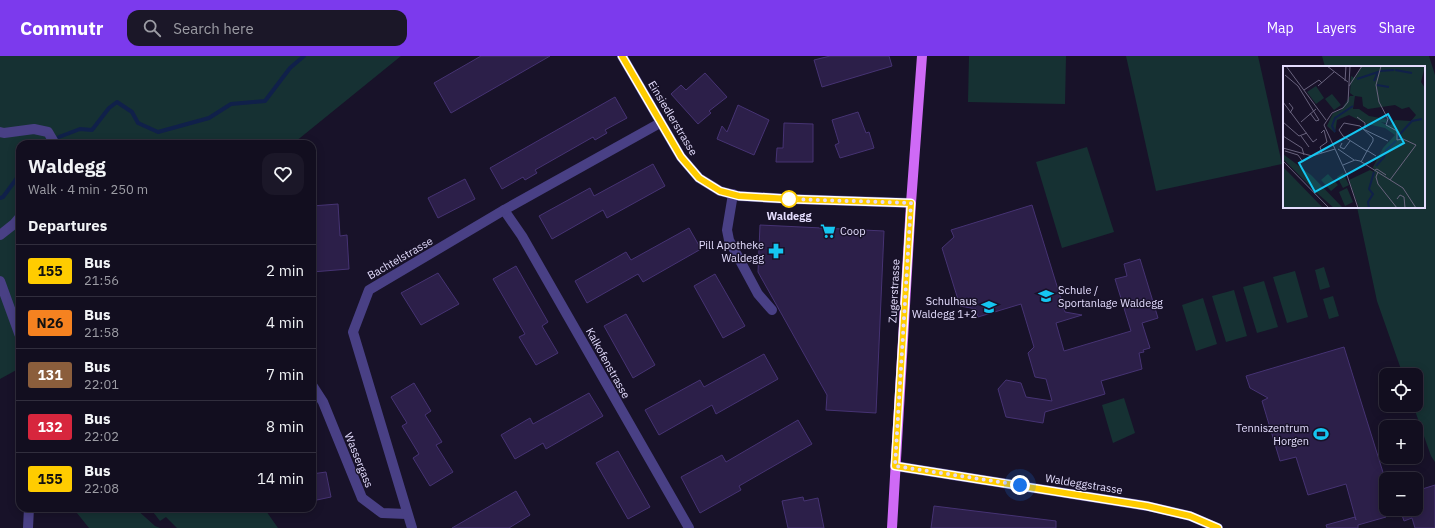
<!DOCTYPE html>
<html lang="en">
<head>
<meta charset="utf-8">
<style>
  body { margin:0; font-family:"IBM Plex Sans",sans-serif; background:#1b1728; color:#f1f3f6; height:100vh; display:flex; flex-direction:column; font-size:15px; white-space:nowrap }
  * { box-sizing:border-box; margin:0 }
  p { font-size:13px; color:#9c9ca4 }
  .icon { flex:none; width:22px; height:22px; fill:none; stroke:currentColor; stroke-width:2; stroke-linecap:round; stroke-linejoin:round }
  .map { position:relative; flex:1; overflow:hidden }
  .side { position:absolute; left:16px; top:84px; width:300px; height:372px; display:flex; flex-direction:column; background:#120e1f; border-radius:12px; box-shadow:0 2px 10px #0003,0 0 0 1px #312e3d }
  .side>* { flex:none }
  .badge { padding:0 8px; border-radius:3px; font-size:14px; line-height:26px }
  .buttons { position:absolute; left:1379px; top:312px; display:grid; gap:8px }
  .buttons a { display:grid; place-items:center; width:44px; height:44px; border-radius:8px; background:#120e1f; box-shadow:0 2px 10px #0003,0 0 0 1px #312e3d; font-size:20px }
  .you { position:absolute; width:20px; height:20px; margin:-10px; border:3px solid #fff; border-radius:50%; background:#1a73e8; box-shadow:0 0 0 6px #1a73e833 }
  .map>.badge { position:absolute; translate:-50% -50%; box-shadow:0 0 0 2px #fff }
  h2 { padding:0 12px; font-size:15px; line-height:36px }
  .round { display:grid; place-items:center; flex:none; width:42px; height:42px; border-radius:12px; background:#1b1728 }
  .summary { display:flex; align-items:center; justify-content:space-between; height:68px; padding:0 12px }
  h1 { font-size:19px; font-weight:700; line-height:30px }
  ul { padding:0; list-style:none }
  li { display:flex; align-items:center; gap:12px; height:52px; padding:0 12px; border-top:1px solid #312e3d }
  li div { flex:1 }
  li b { display:block; font-size:15px }
  li em { font-style:normal }
  li .badge { min-width:44px; font-weight:700; text-align:center }
  header { display:flex; align-items:center; gap:24px; box-sizing:border-box; height:56px; padding:0 20px; background:#7c3aed; color:#fff }
  header strong { font-size:19px }
  nav { display:flex; gap:22px; margin-inline-start:auto; font-size:14px }
  .search { width:280px; height:36px; background:#1b1728; display:flex; align-items:center; gap:10px; box-sizing:border-box; padding:0 14px; border-radius:12px; color:#9c9ca4; font-size:15px }
  .map>svg:first-child { display:block }
</style>
</head>
<body>
<header>
<strong>Commutr</strong>
<div class="search"><svg class="icon" aria-label="search" viewBox="0 0 24 24"><circle cx="10" cy="10" r="6"/><path d="M15 15l6 6"/></svg>Search here</div>
<nav><a>Map</a><a>Layers</a><a>Share</a></nav>
</header>
<div class="map">
<svg width="1435" height="472" viewBox="0 0 1435 472">
  <rect width="100%" height="100%" fill="#181229"/>
  <g fill="#163133">
    <polygon points="0,0 401,0 295,86 289,88 20,88 20,312 0,323"/>
    <polygon points="969,0 1066,0 1065,48 968,46"/>
    <polygon points="1126,0 1258,0 1282,108 1156,135"/>
    <polygon points="1322,0 1429,0 1435,19 1435,406 1431,400 1413,349 1416,349 1416,319 1403,319 1377,245 1357,151 1424,151 1424,11 1325,11"/>
    <polygon points="1087,91 1114,176 1062,192 1036,106"/>
    <polygon points="1324,211 1330,231 1320,234 1315,214"/>
    <polygon points="1295,215 1308,261 1287,267 1273,221"/>
    <polygon points="1264,225 1278,271 1257,277 1243,231"/>
    <polygon points="1234,234 1247,280 1226,286 1212,240"/>
    <polygon points="1333,240 1339,260 1329,263 1323,243"/>
    <polygon points="1203,242 1217,288 1196,295 1182,249"/>
    <polygon points="1124,342 1135,377 1113,387 1102,349"/>
    <polygon points="73,452 135,452 155,470 160,472 89,472"/>
    <polygon points="150,452 264,452 278,472 177,472 166,461 160,465"/>
  </g>
  <g fill="none" stroke-linecap="round" stroke-linejoin="round">
    <g stroke="#10204a" stroke-width="4">
      <polyline points="59,81 80,73 92,74 109,52 117,46 132,56 138,67 158,76 209,62 231,48 265,45 290,12 304,0"/>
      <polyline points="44,88 47,85"/>
      <polyline points="0,142 3,141 20,118"/>
    </g>
  </g>
  <g fill="#2c1f49" stroke="#463373">
    <polygon points="481,0 550,0 451,57 434,27"/>
    <polygon points="830,0 889,0 892,10 822,31 814,4"/>
    <polygon points="705,17 727,41 709,55 711,57 698,68 671,38 681,29 686,34"/>
    <polygon points="615,41 627,62 605,74 607,77 595,84 593,81 535,114 537,117 525,124 523,121 502,133 490,112"/>
    <polygon points="738,49 769,64 754,99 717,83 722,70 727,76"/>
    <polygon points="858,56 866,77 869,76 874,92 840,102 835,89 839,87 832,64"/>
    <polygon points="784,67 813,68 813,106 776,106 777,92 783,92"/>
    <polygon points="653,108 665,130 607,162 603,154 552,183 539,160 590,132 594,140"/>
    <polygon points="465,123 475,143 438,162 428,142"/>
    <polygon points="338,148 340,180 347,179 349,213 312,216 312,150"/>
    <polygon points="1032,149 1065,256 1082,259 1056,267 1064,295 1131,275 1115,223 1127,220 1124,208 1140,203 1158,262 1142,267 1150,292 1143,294 1144,296 1139,297 1142,313 1101,325 1105,338 1045,356 1043,367 1006,361 998,333 1006,324 1021,327 1026,341 1052,345 1046,323 1035,321 1028,297 1034,291 1021,248 978,261 976,253 960,250 942,192 954,181 951,174"/>
    <polygon points="760,169 884,175 876,357 826,354 827,339 758,216"/>
    <polygon points="689,172 701,193 643,226 638,218 587,247 575,225 626,196 631,204"/>
    <polygon points="516,210 548,266 542,270 558,297 536,309 519,281 525,278 493,223"/>
    <polygon points="438,217 459,248 421,269 401,237"/>
    <polygon points="715,218 745,270 723,282 694,230"/>
    <polygon points="626,258 655,309 633,322 604,270"/>
    <polygon points="1344,291 1386,426 1386,461 1358,469 1358,472 1327,472 1326,469 1355,461 1356,464 1346,428 1308,439 1296,401 1280,405 1262,345 1268,342 1250,332 1246,320"/>
    <polygon points="764,298 778,323 716,358 712,349 659,379 645,354 700,324 704,331"/>
    <polygon points="414,327 431,355 425,359 442,386 436,389 453,416 430,430 413,402 419,398 402,370 407,367 391,341"/>
    <polygon points="589,337 603,360 546,393 543,387 515,403 501,379 530,362 533,368"/>
    <polygon points="798,364 812,388 739,430 741,434 700,457 681,421 722,399 726,406"/>
    <polygon points="618,395 650,451 628,463 596,407"/>
    <polygon points="326,416 331,441 312,445 312,418"/>
    <polygon points="1435,429 1435,472 1415,472 1412,462 1404,465 1400,453 1416,453 1416,435"/>
    <polygon points="516,435 530,459 509,472 452,472"/>
    <polygon points="803,441 804,445 818,442 824,472 788,472 782,445"/>
    <polygon points="934,450 1056,465 1056,472 931,472"/>
  </g>
  <g fill="none" stroke-linecap="round" stroke-linejoin="round">
    <g stroke="#494085" stroke-width="10">
      <polyline points="622,0 681,101 699,122 720,135 739,140 789,143 911,147"/>
      <polyline points="0,76 4,77 34,73 48,76 55,88"/>
      <polyline points="733,138 727,174 729,184 758,238 772,254"/>
      <polyline points="504,154 522,180 689,472"/>
      <polyline points="0,179 14,168 20,161"/>
      <polyline points="0,225 20,280"/>
      <polyline points="312,329 323,346 362,442 382,457 407,458"/>
      <polyline points="895,410 1147,450 1190,460 1218,472"/>
      <polyline points="28,472 29,452"/>
      <polyline points="412,472 353,276 369,234 504,154 660,67"/>
    </g>
    <polyline stroke="#cf6af6" stroke-width="10" points="892,472 911,147 922,0"/>
  </g>
  <g fill="none" stroke-linecap="round" stroke-linejoin="round">
    <g stroke="#fff" stroke-width="9">
      <polyline id="line" points="622,0 681,101 699,122 720,135 739,140 789,143 911,147 895,410 1147,450 1190,460 1218,472"/>
    </g>
    <use href="#line" stroke="#fc0" stroke-width="6"/>
    <polyline stroke="#e3dcfd" stroke-width="4" stroke-dasharray="0 7.2" points="789,143 911,147 895,410 1020,429"/>
  </g>
  <defs>
    <g id="supermarket-bare" transform="scale(1.2)"><path d="M-6-5.5h2.5l.6 2H6L4.5 2H-2.5L-4.4-4H-6ZM-1.5 3.2a1.3 1.3 0 1 0 .1 0ZM3 3.2a1.3 1.3 0 1 0 .1 0Z" fill="#15c6f1" stroke="#181229" stroke-width="2.5" paint-order="stroke"/></g>
    <g id="pharmacy-bare" transform="scale(1.2)"><path d="M-2-6h4v4h4v4h-4v4h-4v-4h-4v-4h4Z" fill="#15c6f1" stroke="#181229" stroke-width="2.5" paint-order="stroke"/></g>
    <g id="school-bare" transform="scale(1.2)"><path d="M0-5L7-2L0 1L-7-2ZM-4 1L0 2.5L4 1V4Q0 6-4 4Z" fill="#15c6f1" stroke="#181229" stroke-width="2.5" paint-order="stroke"/></g>
    <g id="stadium-bare" transform="scale(1.2)"><path d="M0-5a6.5 5 0 1 0 0 10a6.5 5 0 1 0 0-10ZM-3.5-1.8h7v3.6h-7Z" fill="#15c6f1" stroke="#181229" stroke-width="2.5" paint-order="stroke"/></g>
  </defs>
  <g fill-rule="evenodd">
    <use href="#supermarket-bare" x="828" y="175"/>
    <use href="#pharmacy-bare" x="776" y="195"/>
    <use href="#school-bare" x="1046" y="240"/>
    <use href="#school-bare" x="989" y="251"/>
    <use href="#stadium-bare" x="1321" y="378"/>
  </g>
  <circle fill="#fff" stroke="#fc0" stroke-width="2" cx="789" cy="143" r="8"/>
  <g text-anchor="middle" stroke-width="3" stroke-linejoin="round" paint-order="stroke">
    <g font-size="11" fill="#e3dcfd" stroke="#181229">
      <text transform="translate(673 62) rotate(59)" y="4">Einsiedlerstrasse</text>
      <text transform="translate(400 202) rotate(-30)" y="4">Bachtelstrasse</text>
      <text transform="translate(894 235) rotate(-87)" y="4">Zugerstrasse</text>
      <text transform="translate(608 307) rotate(61)" y="4">Kalkofenstrasse</text>
      <text transform="translate(359 404) rotate(68)" y="4">Wassergass</text>
      <text transform="translate(1084 428) rotate(9)" y="4">Waldeggstrasse</text>
    </g>
    <g font-size="11" font-weight="bold" fill="#e3dcfd" stroke="#181229">
      <text x="789" y="164">Waldegg</text>
    </g>
    <g font-size="11" fill="#e3dcfd" stroke="#181229" text-anchor="end">
      <text x="840" y="179" text-anchor="start">Coop</text>
      <text x="764" y="193">Pill Apotheke<tspan x="764" dy="13">Waldegg</tspan></text>
      <text x="1058" y="238" text-anchor="start">Schule /<tspan x="1058" dy="13">Sportanlage Waldegg</tspan></text>
      <text x="977" y="249">Schulhaus<tspan x="977" dy="13">Waldegg 1+2</tspan></text>
      <text x="1309" y="376">Tenniszentrum<tspan x="1309" dy="13">Horgen</tspan></text>
    </g>
  </g>
  <g transform="translate(1283 10)">
    <rect width="142" height="142" fill="#181229"/>
    <path d="M79,0H142L138,16L142,22V142H76L66,114L87,104L91,106L90,101L100,82L112,69L102,62L84,58L66,49L54,54L52,67L44,60L50,47L58,44L67,30H71L67,27L68,10L72,12ZM72,30L79,31L80,40L85,43L112,39L119,43L126,41L133,49L128,55L112,54L108,59H103L98,56L103,57L104,53L86,50L76,43H70ZM33,20L41,32L33,38L24,26ZM49,28L58,39L51,44L42,33ZM0,88L28,109L60,142H51L34,127L0,93ZM0,101L7,108L40,142H0ZM60,107L66,119L60,122L54,111ZM45,108L55,119L48,125L38,114ZM64,122L70,136L62,140L56,126Z" fill="#163133" fill-rule="evenodd"/>
    <path fill="none" stroke="#10204a" stroke-width="2" d="M112,4L129,7M97,5L111,4M74,13L95,6L91,15M94,19L106,21M52,66L49,60L52,52L70,40M115,73L116,69L129,55L139,53M93,100L101,91L103,84L113,75M86,142L85,136L90,128L86,123L91,106"/>
    <path fill="none" stroke="#69637e" stroke-width="1" d="M3,0L43,54M44,0L65,16M67,0L65,36L60,42L49,47L41,59L64,109L75,142M98,0L93,19L96,36L105,53L103,59L114,65V74L120,73L133,79L107,114M2,9L15,20L36,54L33,55L27,47M62,15L63,0M35,20L51,6M66,20L79,0M21,24L36,14L39,17M0,36L30,76L34,73M6,37L10,42L7,47M74,51L82,57V62M0,56L16,70L24,67M18,56L33,43M80,63L105,75M38,67L41,64L44,76L37,81L39,87M0,70L19,82L21,89M18,70L26,81M59,77L57,81L61,83L67,75M0,82L29,90L52,83M55,83L71,94M2,85L15,89L20,96M0,95L46,142M78,96L84,85L90,75V72L77,60L61,57L56,64L60,70L82,84L84,85H85L93,90M60,99L72,94L77,95L120,122L133,142M92,104L94,103L103,109M95,106L93,111L95,118L114,142M114,133L117,129L121,131L122,142"/>
    <path fill="#15c6f1" fill-opacity="0.15" stroke="#15c6f1" stroke-width="2" d="M105,48L121,77L32,126L16,97Z"/>
    <rect width="142" height="142" fill="none" stroke="#e3dcfd" stroke-width="2"/>
  </g>
</svg>
<div class="buttons">
<a><svg class="icon" aria-label="locate" viewBox="0 0 24 24"><circle cx="12" cy="12" r="6"/><path d="M12 2v4M12 18v4M2 12h4M18 12h4"/></svg></a>
<a>+</a>
<a>−</a>
</div>
<div class="you" style="left:1020px;top:429px"></div>
<section class="side">
<div class="summary"><div><h1>Waldegg</h1><p>Walk · 4 min · 250 m</p></div><a class="round"><svg class="icon" aria-label="heart" viewBox="0 0 24 24"><path d="M12 20l-8-8c-3-5 5-10 8-4 3-6 11-1 8 4z"/></svg></a></div>
<h2>Departures</h2>
<ul>
<li><span class="badge" style="background:#fc0;color:#111">155</span><div><b>Bus</b><p>21:56</p></div><em>2 min</em></li>
<li><span class="badge" style="background:#f58220;color:#111">N26</span><div><b>Bus</b><p>21:58</p></div><em>4 min</em></li>
<li><span class="badge" style="background:#8b5e3c;color:#fff">131</span><div><b>Bus</b><p>22:01</p></div><em>7 min</em></li>
<li><span class="badge" style="background:#d7263d;color:#fff">132</span><div><b>Bus</b><p>22:02</p></div><em>8 min</em></li>
<li><span class="badge" style="background:#fc0;color:#111">155</span><div><b>Bus</b><p>22:08</p></div><em>14 min</em></li>
</ul>
</section>
</div>
</body>
</html>
